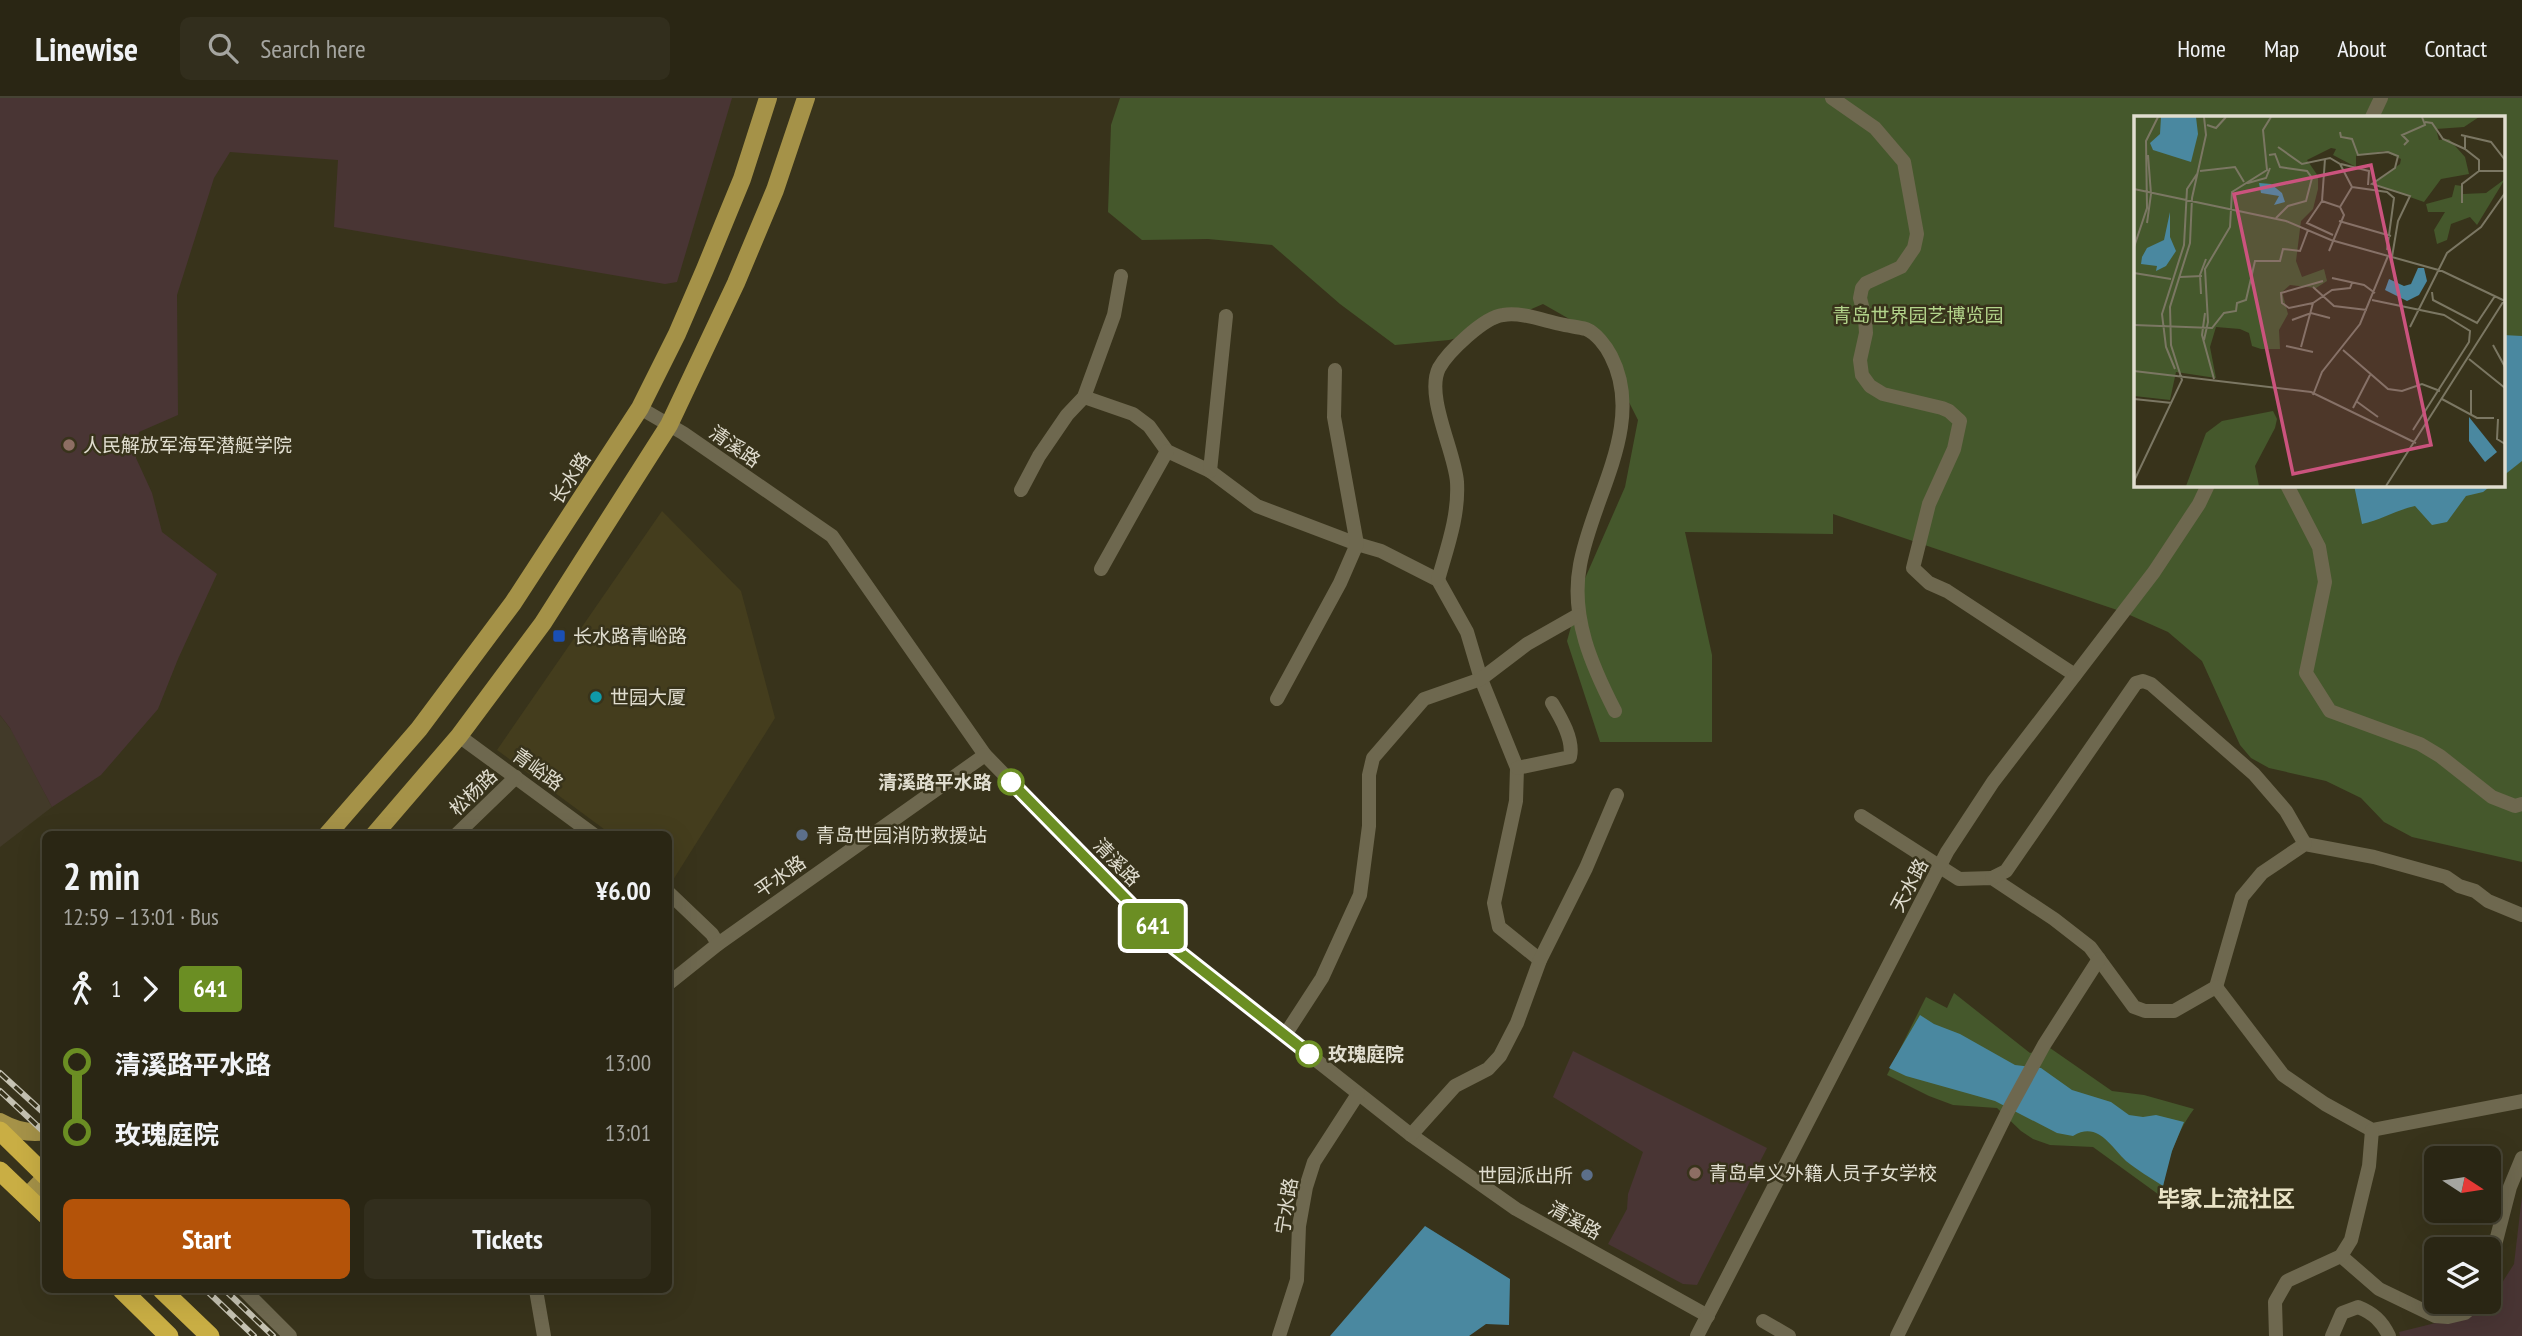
<!DOCTYPE html>
<html lang="en">
<head>
<meta charset="utf-8">
<style>
  body { margin:0; font-family:"PT Sans Narrow","Noto Sans SC",sans-serif; background:#322e1d; color:#f1f3f6; height:100vh; display:flex; flex-direction:column; font-size:26px; white-space:nowrap }
  * { box-sizing:border-box; margin:0 }
  p { font-size:23px; color:#a5a5a0 }
  .icon { flex:none; width:38px; height:38px; fill:none; stroke:currentColor; stroke-width:2; stroke-linecap:round; stroke-linejoin:round }
  .map { position:relative; flex:1; overflow:hidden }
  .side { position:absolute; left:42px; top:733px; width:630px; height:462px; display:flex; flex-direction:column; background:#2a2614; border-radius:10px; box-shadow:0 7px 28px #0002,0 0 0 2px #464334 }
  .side>* { flex:none }
  .badge { padding:0 14px; border-radius:5px; font-size:24px; line-height:46px }
  .needle { width:46px; rotate:102deg }
  .fabs { position:absolute; left:2424px; top:1048px; display:grid; gap:14px }
  .fabs a { display:grid; place-items:center; width:77px; height:77px; border-radius:10px; background:#2a2614; box-shadow:0 7px 28px #0002,0 0 0 2px #464334; font-size:35px }
  .map>.badge { position:absolute; translate:-50% -50%; box-shadow:0 0 0 4px #fff }
  .legs { display:flex; align-items:center; gap:10px; height:77px; padding:0 21px; font-size:23px }
  .legs p { margin-inline-start:auto }
  .overview { display:flex; align-items:center; justify-content:space-between; height:119px; padding:0 21px }
  h1 { font-size:38px; font-weight:800; line-height:52px }
  .cta { display:flex; gap:14px; margin-top:auto; padding:14px 21px }
  .cta a { flex:1; height:80px; border-radius:10px; background:#b45309; color:#fff; font-size:28px; font-weight:800; line-height:80px; text-align:center }
  .cta a+a { background:#322e1d; color:#f1f3f6 }
  ul { padding:0 21px; list-style:none }
  li { display:flex; align-items:center; gap:24px; height:70px; font-size:26px }
  li i { display:grid; place-items:center; width:10px; height:100%; margin:0 9px; background:currentColor }
  li i::after { content:''; width:18px; height:18px; margin:-9px; border:5px solid; border-radius:50%; background:#2a2614 }
  li p { margin-inline-start:auto }
  li:first-child i { background:linear-gradient(#0000 50%,currentColor 0) }
  li:last-child i { background:linear-gradient(currentColor 50%,#0000 0) }
  header { display:flex; align-items:center; gap:42px; box-sizing:border-box; height:98px; padding:0 35px; background:#2a2614; border-bottom:2px solid #464334 }
  header strong { font-size:33px }
  nav { display:flex; gap:38px; margin-inline-start:auto; font-size:24px }
  .search { width:490px; height:63px; background:#322e1d; display:flex; align-items:center; gap:18px; box-sizing:border-box; padding:0 24px; border-radius:10px; color:#a5a5a0; font-size:26px }
  .map>svg:first-child { display:block }
</style>
</head>
<body>
<header>
<strong>Linewise</strong>
<div class="search"><svg class="icon" aria-label="search" viewBox="0 0 24 24"><circle cx="10" cy="10" r="6"/><path d="M15 15l6 6"/></svg>Search here</div>
<nav><a>Home</a><a>Map</a><a>About</a><a>Contact</a></nav>
</header>
<div class="map">
<svg width="2522" height="1238" viewBox="0 0 2522 1238">
  <rect width="100%" height="100%" fill="#38331b"/>
  <polygon fill="#443d1d" points="662,413 741,493 775,620 673,782 669,779 668,737 612,737 497,652"/>
  <polygon fill="#423a29" points="0,617 12,633 52,709 0,749"/>
  <g fill="#493534">
    <polygon points="0,0 732,0 677,184 665,186 334,129 338,62 230,54 214,80 177,197 178,317 139,334 136,360 152,395 162,434 217,476 178,561 158,611 101,677 52,709 10,630 0,617"/>
    <polygon points="1573,953 1767,1050 1697,1187 1683,1186 1608,1146 1627,1111 1628,1096 1643,1054 1553,999"/>
    <polygon points="2522,1098 2522,1238 2400,1238 2399,1234 2484,1213 2514,1166"/>
  </g>
  <g fill="#45582c" fill-rule="evenodd">
    <path d="M1120,0H2522V764L2412,739L2384,724L2361,700L2326,683L2269,670L2251,660L2240,647L2202,563L2168,534L2123,514L1833,416V436L1685,434L1712,557V644H1600L1567,543L1583,485L1625,389L1638,322L1594,235L1543,206L1473,236L1449,242L1395,247L1340,206L1272,147L1208,141L1142,142L1108,114L1111,27ZM2135,19H2503V387H2135Z"/>
    <path d="M1954,895L2030,955L2050,950L2112,993L2144,997L2194,1011C2175,1036 2165,1069 2162,1099L2093,1049L2050,1047L2033,1041L2021,1033L1997,1010L1953,1007L1929,998L1887,977L1926,899L1947,910Z"/>
  </g>
  <g fill="#4a88a0">
    <polygon points="2503,237 2522,238 2522,363 2503,378"/>
    <path d="M2354,387H2411L2421,389L2423,387H2492L2483,394L2466,398L2447,424L2432,427L2415,408C2396,412 2381,422 2362,426Z"/>
    <path d="M1920,917L1934,926L1960,936L2015,967L2041,970L2072,992L2111,1004L2129,1017L2143,1019L2156,1017L2184,1024L2172,1053L2163,1088C2151,1080 2137,1072 2126,1063C2110,1048 2098,1023 2073,1038L2057,1035L1995,1003L1906,978L1889,970Z"/>
    <polygon points="1425,1128 1510,1181 1509,1227 1486,1226 1469,1238 1330,1238"/>
  </g>
  <g fill="none" stroke-linecap="round" stroke-linejoin="round">
    <g stroke="#6e684f" stroke-width="14">
      <polyline points="1832,0 1875,30 1904,64 1917,136 1914,150 1901,169 1866,185 1862,190 1860,200 1865,220 1866,235 1860,262 1862,277 1870,288 1883,296 1942,310 1949,313 1960,323 1954,351 1929,406 1913,470 1929,485 1947,493 2075,577"/>
      <polyline points="2372,19 2381,0"/>
      <polyline points="1084,299 1133,316 1149,328 1167,353 1210,373 1257,408 1357,446 1381,453 1438,482 1467,534 1481,581 1517,670 1516,703 1494,805 1499,829 1540,862"/>
      <polyline points="640,310 683,335 832,438 985,657 1173,849 1411,1037 1516,1111 1708,1218"/>
      <polyline points="1210,373 1226,218"/>
      <polyline points="2287,387 2319,449 2325,484 2306,575 2330,613 2420,646 2440,658 2492,699 2515,708 2522,706"/>
      <polyline points="1021,392 1039,358 1067,317 1084,299 1114,217 1121,178"/>
      <polyline points="1101,471 1167,353"/>
      <path d="M1438,482C1447,450 1459,418 1457,384C1455,354 1425,298 1439,270C1448,254 1484,219 1503,217C1521,214 1542,222 1560,226C1568,228 1578,229 1586,231C1596,235 1606,248 1611,258C1646,326 1592,399 1580,467C1570,519 1592,568 1615,613"/>
      <polyline points="1277,601 1340,485 1357,446 1334,319 1335,272"/>
      <polyline points="459,638 594,737"/>
      <path d="M1517,670L1570,659C1574,642 1561,620 1552,605"/>
      <polyline points="1861,718 1959,781 1992,780 2054,821 2090,849 2134,909 2145,913 2174,913 2216,889 2242,799 2262,775 2305,746 2374,759 2446,779 2459,788 2475,793 2488,803 2522,817"/>
      <polyline points="456,737 516,679"/>
      <polyline points="1992,780 2006,773 2136,585 2143,583 2151,586 2254,676 2286,713 2305,746"/>
      <polyline points="668,794 712,836 718,846"/>
      <polyline points="668,886 718,846 985,657"/>
      <polyline points="2216,889 2283,977 2325,1006 2372,1032 2522,1003"/>
      <polyline points="1285,937 1322,880 1360,797 1369,728 1369,677 1373,660 1424,601 1481,581 1527,546 1578,517"/>
      <polyline points="1411,1037 1455,988 1488,971 1500,958 1517,925 1540,862 1586,770 1617,697"/>
      <polyline points="2341,1158 2379,1191 2435,1218 2448,1219 2465,1215 2478,1204"/>
      <polyline points="2488,1174 2510,1089 2522,1060"/>
      <polyline points="244,1192 290,1238"/>
      <polyline points="536,1192 544,1238"/>
      <polyline points="1763,1223 1789,1238"/>
      <polyline points="1279,1238 1297,1182 1299,1128 1306,1089 1314,1064 1358,996"/>
      <polyline points="1697,1238 1947,754 1993,684 2154,474 2199,406 2208,387"/>
      <polyline points="1897,1238 2008,1013 2044,947 2099,861"/>
      <polyline points="2276,1238 2275,1204 2287,1183 2341,1158 2351,1142 2369,1068 2372,1032"/>
      <path d="M2332,1238L2342,1215L2358,1209C2373,1215 2382,1223 2389,1238"/>
    </g>
    <g stroke="#a59248" stroke-width="18">
      <polyline points="327,737 419,631 513,505 640,310 677,236 705,171 742,81 768,0"/>
      <polyline points="374,737 459,638 543,525 669,327 736,185 775,92 806,0"/>
      <path d="M0,1024C14,1032 30,1036 46,1033"/>
      <polyline points="27,1099 46,1079"/>
    </g>
    <g stroke="#c9ae44" stroke-width="19">
      <polyline points="0,1033 46,1078"/>
      <polyline points="0,1073 46,1117"/>
      <polyline points="122,1192 169,1238"/>
      <polyline points="162,1192 210,1238"/>
    </g>
    <g stroke="#c5c2b2" stroke-width="6">
      <g id="rail">
        <polyline points="0,975 46,1017"/>
        <polyline points="0,993 46,1036"/>
        <polyline points="206,1192 254,1238"/>
        <polyline points="225,1192 273,1238"/>
      </g>
    </g>
    <use href="#rail" stroke="#38331b" stroke-width="3.5" stroke-dasharray="10" stroke-linecap="butt"/>
  </g>
  <g fill="none" stroke-linecap="round" stroke-linejoin="round">
    <g stroke="#fff" stroke-width="16">
      <polyline id="line-1" points="1011,684 1173,849 1309,956"/>
    </g>
    <use href="#line-1" stroke="#6b8e23" stroke-width="10"/>
  </g>
  <g fill="#8d6e63" stroke="#38331b" stroke-width="2.5">
    <circle cx="69" cy="347" r="7"/>
    <circle cx="1695" cy="1075" r="7"/>
  </g>
  <rect fill="#1a4fb4" stroke="#38331b" stroke-width="2.5" x="552" y="531" width="14" height="14" rx="3.5"/>
  <circle fill="#0f9aa8" stroke="#38331b" stroke-width="2.5" cx="596" cy="599" r="7"/>
  <g fill="#fff" stroke="#6b8e23" stroke-width="3.5">
    <circle cx="1011" cy="684" r="12"/>
    <circle cx="1309" cy="956" r="12"/>
  </g>
  <g fill="#5c6f8a" stroke="#38331b" stroke-width="2.5">
    <circle cx="802" cy="737" r="7"/>
    <circle cx="1587" cy="1077" r="7"/>
  </g>
  <g text-anchor="middle" stroke-width="5" stroke-linejoin="round" paint-order="stroke">
    <g font-size="19" fill="#b3d48b" stroke="#38331b">
      <text x="1918" y="224">青岛世界园艺博览园</text>
    </g>
    <g font-size="19" fill="#e0ddcf" stroke="#38331b" text-anchor="start">
      <text x="83" y="354">人民解放军海军潜艇学院</text>
      <text x="573" y="545">长水路青峪路</text>
      <text x="610" y="606">世园大厦</text>
      <text x="816" y="744">青岛世园消防救援站</text>
      <text x="1709" y="1082">青岛卓义外籍人员子女学校</text>
      <text x="1573" y="1084" text-anchor="end">世园派出所</text>
    </g>
    <g font-size="19" fill="#e0ddcf" stroke="#38331b">
      <text transform="translate(735 348) rotate(35)" y="7">清溪路</text>
      <text transform="translate(570 380) rotate(-57)" y="7">长水路</text>
      <text transform="translate(538 671) rotate(36)" y="7">青峪路</text>
      <text transform="translate(473 694) rotate(-44)" y="7">松杨路</text>
      <text transform="translate(1117 764) rotate(46)" y="7">清溪路</text>
      <text transform="translate(780 778) rotate(-35)" y="7">平水路</text>
      <text transform="translate(1909 787) rotate(-62)" y="7">天水路</text>
      <text transform="translate(1286 1108) rotate(-81)" y="7">宁水路</text>
      <text transform="translate(1575 1122) rotate(29)" y="7">清溪路</text>
    </g>
    <g font-size="19" font-weight="bold" fill="#e0ddcf" stroke="#38331b" text-anchor="end">
      <text x="992" y="691">清溪路平水路</text>
      <text x="1328" y="963" text-anchor="start">玫瑰庭院</text>
    </g>
    <g font-size="23" font-weight="bold" fill="#e9e3c6" stroke="#38331b">
      <text x="2226" y="1109">毕家上流社区</text>
    </g>
  </g>
  <g transform="translate(2134 18)">
    <rect width="371" height="371" fill="#38331b"/>
    <path d="M0,1H345L330,11L302,13L305,24L315,23L331,41L335,58L307,63L290,86L239,68L266,48L267,43L250,35L222,40V51L199,39L202,33L197,32L173,44L184,60V73L179,93L167,105L162,145L168,161L190,153L193,165L182,172L156,169L148,176L154,198L145,214L146,233H127L118,230L115,217L106,213L82,211L76,231L82,262L42,256L36,284L0,280ZM371,63L343,109L336,101L317,108L313,124L303,128L300,114L311,96H294L292,88L318,81L321,69L328,70L329,78L352,77ZM139,295L143,303L141,312L121,350L125,370H52L72,317L88,305Z" fill="#45582c"/>
    <path d="M27,1H62L64,18L57,46L19,34L16,27L26,18ZM125,67L137,68L148,77L151,86L140,89L145,80L127,77ZM36,96V121L42,135L32,150L22,155L23,150L7,148L8,141L13,132L30,124ZM284,152H290L293,165L285,179L273,185L251,174L255,163L270,170L277,168ZM335,301L363,336L351,346L335,325Z" fill="#4a88a0"/>
    <path fill="none" stroke="#7b7763" stroke-width="2" d="M291,6L298,7L309,23L331,33M73,9L82,12L92,1M206,16L207,21L218,23L224,39L254,36L264,40L261,52L238,68L276,80L264,105L258,141M327,19L357,26L371,44M331,21V33L345,44V55M270,29L274,25L268,19L291,9L288,1M144,31L168,48L196,42L206,48L218,71L206,91M135,39L141,38L146,51L173,55L178,62L172,85L154,90L142,102M191,43L188,85L206,91L210,99L195,135M207,48L235,55L234,69M66,55L101,51L110,66M345,55H371M114,67L132,62L136,52M218,71L253,76L260,82L253,134M0,73L152,105L197,124L308,155L371,185M188,85L173,107L199,119M328,87V68L345,55M205,105L257,120M13,107L17,78L14,39M0,131L13,92L12,25L24,1M0,157L37,163M46,161L68,160M198,162L230,169L241,177M179,171L200,190L233,194M298,176L299,184L343,207L361,180M67,178L66,159L72,143M238,184L310,199L336,215L335,226L279,314M179,187L155,192L148,187L147,177L189,165M71,197L68,219L80,263M158,204L177,197L196,202M0,209L78,212L90,197L102,195L103,187L112,184L121,145H146L149,133L166,135L174,114M276,211L313,137L347,111L371,77M70,224L74,206L71,153L96,111L98,76L133,54L129,14L137,1M359,229L371,251M152,230L179,236M167,231L179,187L198,174L216,172L218,167M209,234L254,273L268,275L288,268L306,275M335,243L371,272M41,253L32,231L28,198L50,129L53,73L63,58M0,255L177,276L282,327M179,279L188,256L226,208L254,140M0,283L38,287M308,283L343,302H360M222,285L244,301M219,292L236,259M337,298V274M364,303L363,323L371,328M0,365L48,264L37,229L36,191L56,127L58,82L72,19L70,1M252,370L371,183"/>
    <path fill="#cb537e" fill-opacity="0.15" stroke="#cb537e" stroke-width="3.5" d="M237,49L297,329L159,358L100,78Z"/>
    <rect width="371" height="371" fill="none" stroke="#e0ddcf" stroke-width="3.5"/>
  </g>
</svg>
<div class="fabs">
<a><svg class="needle" viewBox="-14 -14 28 28"><path d="M0-13l5 13h-10z" fill="#e53935"/><path d="M0 13l5-13h-10z" fill="#a5a5a0"/></svg></a>
<a><svg class="icon" aria-label="layers" viewBox="0 0 24 24"><path d="M12 4l9 5-9 5-9-5zM3 14l9 5 9-5"/></svg></a>
</div>
<b class="badge" style="left:1153px;top:828px;background:#6b8e23;color:#fff">641</b>
<section class="side">
<div class="overview"><div><h1>2 min</h1><p>12:59 – 13:01 · Bus</p></div><b>¥6.00</b></div>
<div class="legs"><svg class="icon" aria-label="walk" viewBox="0 0 24 24"><circle cx="13" cy="4" r="2"/><path d="M13 8l-2 6 4 7M11 14l-3 7M7 12l3-4h3l4 4"/></svg>1<svg class="icon" aria-label="forward" viewBox="0 0 24 24"><path d="M9 5l7 7-7 7"/></svg><b class="badge" style="background:#6b8e23;color:#fff">641</b></div>
<ul>
<li><i style="color:#6b8e23"></i><b>清溪路平水路</b><p>13:00</p></li>
<li><i style="color:#6b8e23"></i><b>玫瑰庭院</b><p>13:01</p></li>
</ul>
<div class="cta"><a>Start</a><a>Tickets</a></div>
</section>
</div>
</body>
</html>
